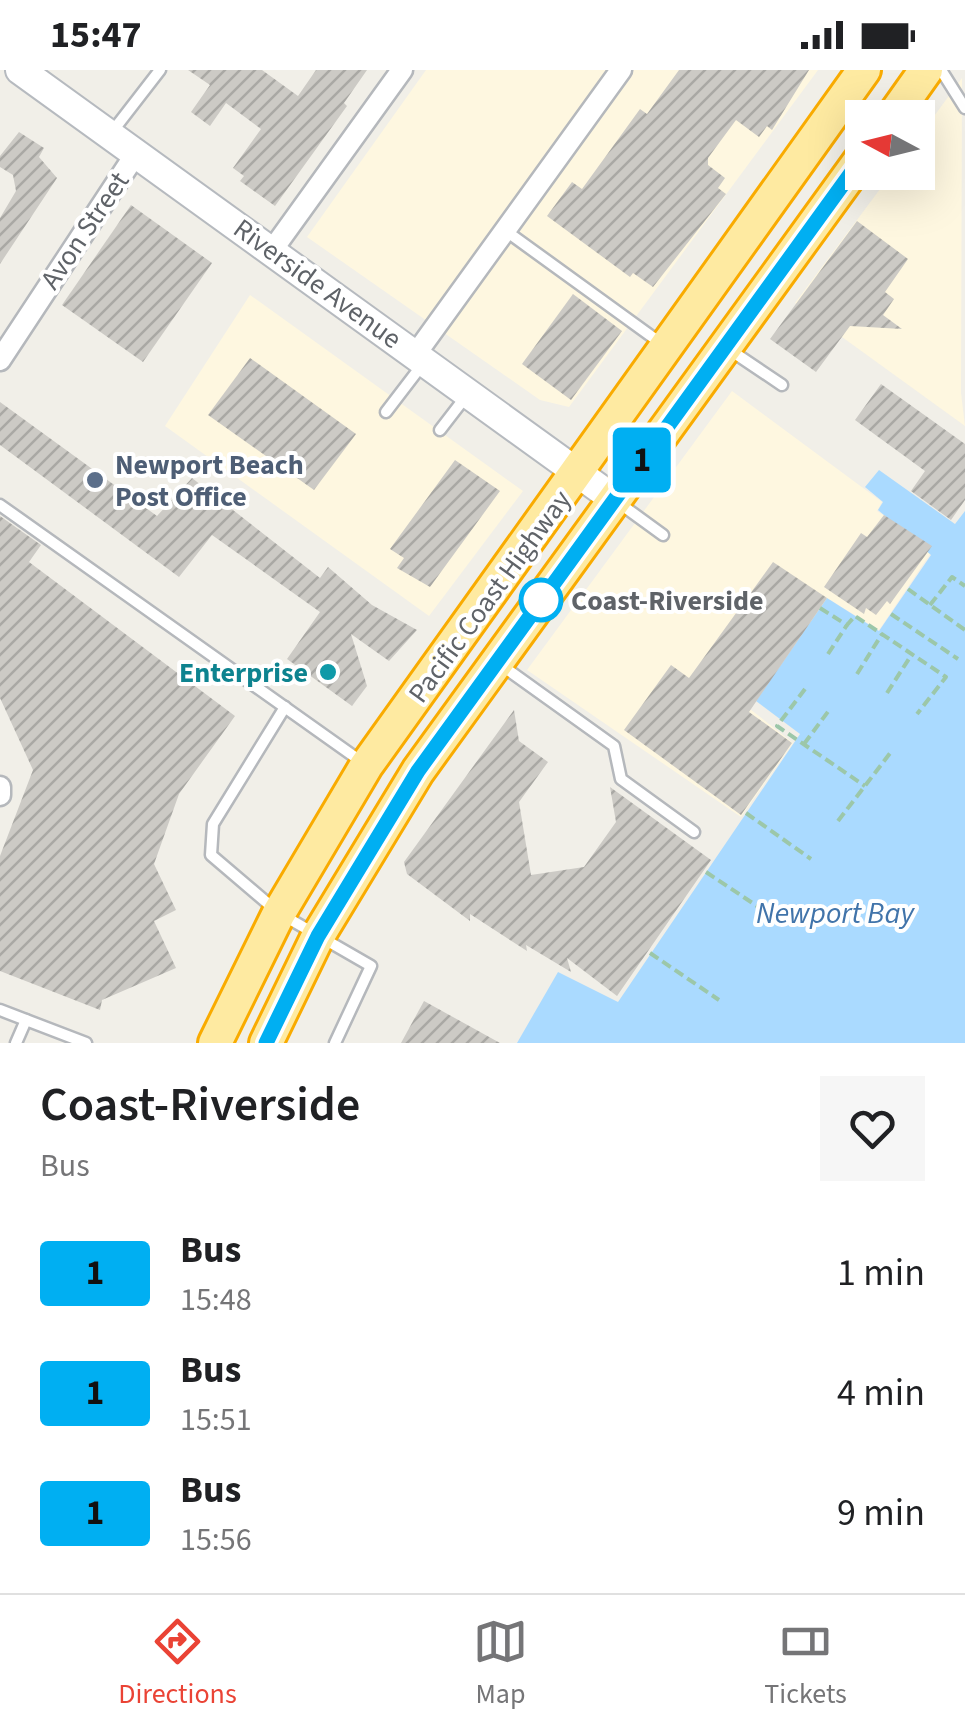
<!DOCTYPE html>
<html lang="en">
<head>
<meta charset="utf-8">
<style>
  body { margin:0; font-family:"Source Sans 3",sans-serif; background:#f6f6f6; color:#202124; height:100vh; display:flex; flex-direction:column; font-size:38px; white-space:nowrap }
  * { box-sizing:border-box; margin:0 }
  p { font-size:32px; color:#757577 }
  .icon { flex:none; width:55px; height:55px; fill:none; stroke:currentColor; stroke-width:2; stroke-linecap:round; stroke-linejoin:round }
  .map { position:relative; height:973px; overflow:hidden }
  .drawer { display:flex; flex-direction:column; background:#fff; flex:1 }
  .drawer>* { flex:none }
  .badge { padding:0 20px; border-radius:8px; font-size:35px; line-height:65px }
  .needle { width:65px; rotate:277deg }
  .controls { position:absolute; left:845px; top:30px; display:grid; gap:20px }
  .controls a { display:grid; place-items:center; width:90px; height:90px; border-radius:0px; background:#fff; box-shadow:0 10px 40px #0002; font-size:50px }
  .map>.badge { position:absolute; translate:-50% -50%; box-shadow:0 0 0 5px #fff }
  .round { display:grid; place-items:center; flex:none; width:105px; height:105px; border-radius:0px; background:#f6f6f6 }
  .head { display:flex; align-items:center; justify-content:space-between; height:170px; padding:0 40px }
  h1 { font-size:48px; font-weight:600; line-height:75px }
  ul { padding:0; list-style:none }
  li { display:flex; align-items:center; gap:30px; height:120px; padding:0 40px }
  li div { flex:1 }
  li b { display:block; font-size:38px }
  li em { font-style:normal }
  li .badge { min-width:110px; font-weight:700; text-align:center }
  .status { display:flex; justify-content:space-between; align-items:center; height:70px; padding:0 50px; background:#fff; direction:ltr }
  .status svg { height:28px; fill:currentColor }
  .dock { display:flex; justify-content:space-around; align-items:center; height:140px; border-top:2px solid #e0e0e0; background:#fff; font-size:28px; color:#757577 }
  .dock a { display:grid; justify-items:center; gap:5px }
  .dock .selected { color:#ea4335 }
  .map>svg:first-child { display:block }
</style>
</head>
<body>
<div class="status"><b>15:47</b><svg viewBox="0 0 49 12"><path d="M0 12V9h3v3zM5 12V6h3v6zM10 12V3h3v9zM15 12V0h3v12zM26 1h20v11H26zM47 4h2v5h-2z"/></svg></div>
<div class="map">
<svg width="965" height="973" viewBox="0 0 965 973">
  <defs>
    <pattern id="building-hatch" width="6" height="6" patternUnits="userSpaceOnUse" patternTransform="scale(2.5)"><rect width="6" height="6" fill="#cccac5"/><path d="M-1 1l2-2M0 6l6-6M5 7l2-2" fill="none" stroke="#a9a8a4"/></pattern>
  </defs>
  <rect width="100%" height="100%" fill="#f1efe8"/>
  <g fill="#fef7e0">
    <polygon points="426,0 818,0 569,337 540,330 307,167"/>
    <polygon points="962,8 961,323 965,356 795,233 892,103 918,102 918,68"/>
    <polygon points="250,225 523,421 429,546 165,356"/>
    <polygon points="732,321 882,432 877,441 927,473 930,484 879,560 827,528 750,639 793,673 741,747 527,600"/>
  </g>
  <polygon fill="#aadaff" points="879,400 955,454 965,441 965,973 517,973 558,902 618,932 800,664 756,631 827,528 879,561 931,485 878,440 883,432 865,417"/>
  <g fill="url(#building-hatch)">
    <polygon points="188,0 262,0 298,26 316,0 367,0 344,33 347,36 275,136 240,111 244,106 233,98 261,59 226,33 210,56 191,42 210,15"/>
    <polygon points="679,0 809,0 772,60 767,56 759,67 736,50 708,88 708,95 725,108 718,118 726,124 653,217 633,203 630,207 547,146 572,112 582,119 640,39 647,44"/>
    <polygon points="19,62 44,78 39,87 57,108 0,194 0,148 16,121 13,105 0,97 0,86"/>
    <polygon points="131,135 212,193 143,292 62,235"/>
    <polygon points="857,151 908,189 885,222 894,229 883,245 902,259 850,256 816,302 770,269"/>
    <polygon points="573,224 622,261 571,330 522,294"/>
    <polygon points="250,288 356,364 314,420 208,345"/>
    <polygon points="881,314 965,374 965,430 951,450 911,421 925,401 855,350"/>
    <polygon points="0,332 157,446 192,408 320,508 328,497 372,535 417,560 389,591 351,564 367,616 352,636 287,589 320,542 212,465 179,507 0,375"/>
    <polygon points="455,390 500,421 430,517 397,498 404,488 390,479"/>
    <polygon points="884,445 932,476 890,534 887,531 876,545 866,538 864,544 824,517 861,463 867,467"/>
    <polygon points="0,446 41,475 29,492 235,646 179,724 154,794 176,840 154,851 176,898 102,930 100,940 0,901 0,786 33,700 0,628"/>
    <polygon points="773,492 827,528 749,642 792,673 741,745 624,660 671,595 689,608"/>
    <polygon points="514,640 519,671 548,692 519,732 531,805 584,797 616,752 610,717 711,790 617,926 567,888 571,902 526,875 527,881 470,844 470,851 407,804 404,792"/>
    <polygon points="424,931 500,973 401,973"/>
  </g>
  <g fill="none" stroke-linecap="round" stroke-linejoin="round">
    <g stroke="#b5b8bc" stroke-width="15">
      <g id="service">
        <polyline points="941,0 965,38"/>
        <polyline points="112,62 160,0"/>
        <polyline points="506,161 662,274"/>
        <polyline points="730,280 782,315"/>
        <polyline points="386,342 422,295"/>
        <polyline points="440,360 467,325"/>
        <polyline points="619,433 663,465"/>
        <polyline points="0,435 362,692"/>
        <polyline points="501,595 614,676 621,709 694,762"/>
        <polyline points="285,637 213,754 211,785 279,843 371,896 335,973"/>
        <polyline points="0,940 86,973"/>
        <polyline points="16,973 26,950"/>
      </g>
    </g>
    <g stroke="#b5b8bc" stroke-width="25">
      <g id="minor">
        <polyline points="273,179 402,0"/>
        <polyline points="415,285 621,0"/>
        <polyline points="0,290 137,82"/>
        <polyline points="0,717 0,725"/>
      </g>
    </g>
    <g stroke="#b6babf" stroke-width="32">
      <polyline id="secondary" points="20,0 614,429"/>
    </g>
    <g stroke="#f9ab00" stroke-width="38">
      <g id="trunk">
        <polyline points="892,48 926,0"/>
        <polyline points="215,973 279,843 366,696 864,0"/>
        <polyline points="266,973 318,866 418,701 862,88"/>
      </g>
    </g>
    <g stroke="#9cc7a9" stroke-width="4" stroke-dasharray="10 5" stroke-linecap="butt">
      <polyline points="908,519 965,560"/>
      <polyline points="930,535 952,507 965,516"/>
      <polyline points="820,538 847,555 855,546 946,607 917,644"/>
      <polyline points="891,544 958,589"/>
      <polyline points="828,584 847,555"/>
      <polyline points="857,604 882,564"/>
      <polyline points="805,619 777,656 865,716"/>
      <polyline points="887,623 912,584"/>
      <polyline points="804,674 830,639"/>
      <polyline points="746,743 811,789"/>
      <polyline points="838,751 891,682"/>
      <polyline points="706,802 775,848"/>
      <polyline points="650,883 719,930"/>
    </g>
    <use href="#service" stroke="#fff" stroke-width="10"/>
    <use href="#minor" stroke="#fff" stroke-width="20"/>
    <use href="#secondary" stroke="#fff" stroke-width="28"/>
    <use href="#trunk" stroke="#feeaa1" stroke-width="32"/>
  </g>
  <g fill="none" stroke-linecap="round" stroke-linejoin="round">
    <g stroke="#fff" stroke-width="22">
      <polyline id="line" points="266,973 318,866 418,701 862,88"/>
    </g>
    <use href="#line" stroke="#00aff2" stroke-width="15"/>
  </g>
  <circle fill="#5c6f8a" stroke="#fff" stroke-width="4" cx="95" cy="410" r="10"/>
  <circle fill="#fff" stroke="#00aff2" stroke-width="5" cx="541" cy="530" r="20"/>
  <circle fill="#0f9aa8" stroke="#fff" stroke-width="4" cx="328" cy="602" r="10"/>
  <g text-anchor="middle" stroke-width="8" stroke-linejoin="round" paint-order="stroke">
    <g font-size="28" fill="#5f6368" stroke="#fff">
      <text transform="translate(84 160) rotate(-56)" y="10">Avon Street</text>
      <text transform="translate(318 213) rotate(36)" y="10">Riverside Avenue</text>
      <text transform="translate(489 526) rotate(-54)" y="10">Pacific Coast Highway</text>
    </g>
    <g font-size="28" font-weight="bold" fill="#4e5e75" stroke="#fff" text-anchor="start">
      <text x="115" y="404">Newport Beach<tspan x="115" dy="32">Post Office</tspan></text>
    </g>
    <g font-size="28" font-weight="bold" fill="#5f6368" stroke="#fff" text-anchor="start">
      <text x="571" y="540">Coast-Riverside</text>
    </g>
    <g font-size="28" font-weight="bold" fill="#0d838f" stroke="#fff" text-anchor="end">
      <text x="308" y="612">Enterprise</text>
    </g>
    <g font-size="30" font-style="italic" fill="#4174aa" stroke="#fff">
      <text x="835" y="853">Newport Bay</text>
    </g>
  </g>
</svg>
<div class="controls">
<a><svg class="needle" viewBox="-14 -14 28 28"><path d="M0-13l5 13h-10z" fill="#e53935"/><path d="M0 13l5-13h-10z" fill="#757577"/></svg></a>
</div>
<b class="badge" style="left:642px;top:390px;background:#00aff2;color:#111">1</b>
</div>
<section class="drawer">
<div class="head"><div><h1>Coast-Riverside</h1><p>Bus</p></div><a class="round"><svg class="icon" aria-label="heart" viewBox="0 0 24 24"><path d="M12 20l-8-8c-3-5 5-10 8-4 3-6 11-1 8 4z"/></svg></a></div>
<ul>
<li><span class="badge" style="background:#00aff2;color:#111">1</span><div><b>Bus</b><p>15:48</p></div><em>1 min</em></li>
<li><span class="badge" style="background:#00aff2;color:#111">1</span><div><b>Bus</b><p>15:51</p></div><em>4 min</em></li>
<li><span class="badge" style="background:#00aff2;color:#111">1</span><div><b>Bus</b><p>15:56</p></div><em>9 min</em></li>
</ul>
</section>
<nav class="dock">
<a class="selected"><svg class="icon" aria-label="directions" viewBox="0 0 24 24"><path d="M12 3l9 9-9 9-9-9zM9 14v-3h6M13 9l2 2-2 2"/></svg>Directions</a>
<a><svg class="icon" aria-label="map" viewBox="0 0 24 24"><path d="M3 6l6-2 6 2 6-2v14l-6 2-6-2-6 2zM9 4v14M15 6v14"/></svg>Map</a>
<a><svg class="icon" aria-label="tickets" viewBox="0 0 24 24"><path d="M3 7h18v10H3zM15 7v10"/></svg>Tickets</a>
</nav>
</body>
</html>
